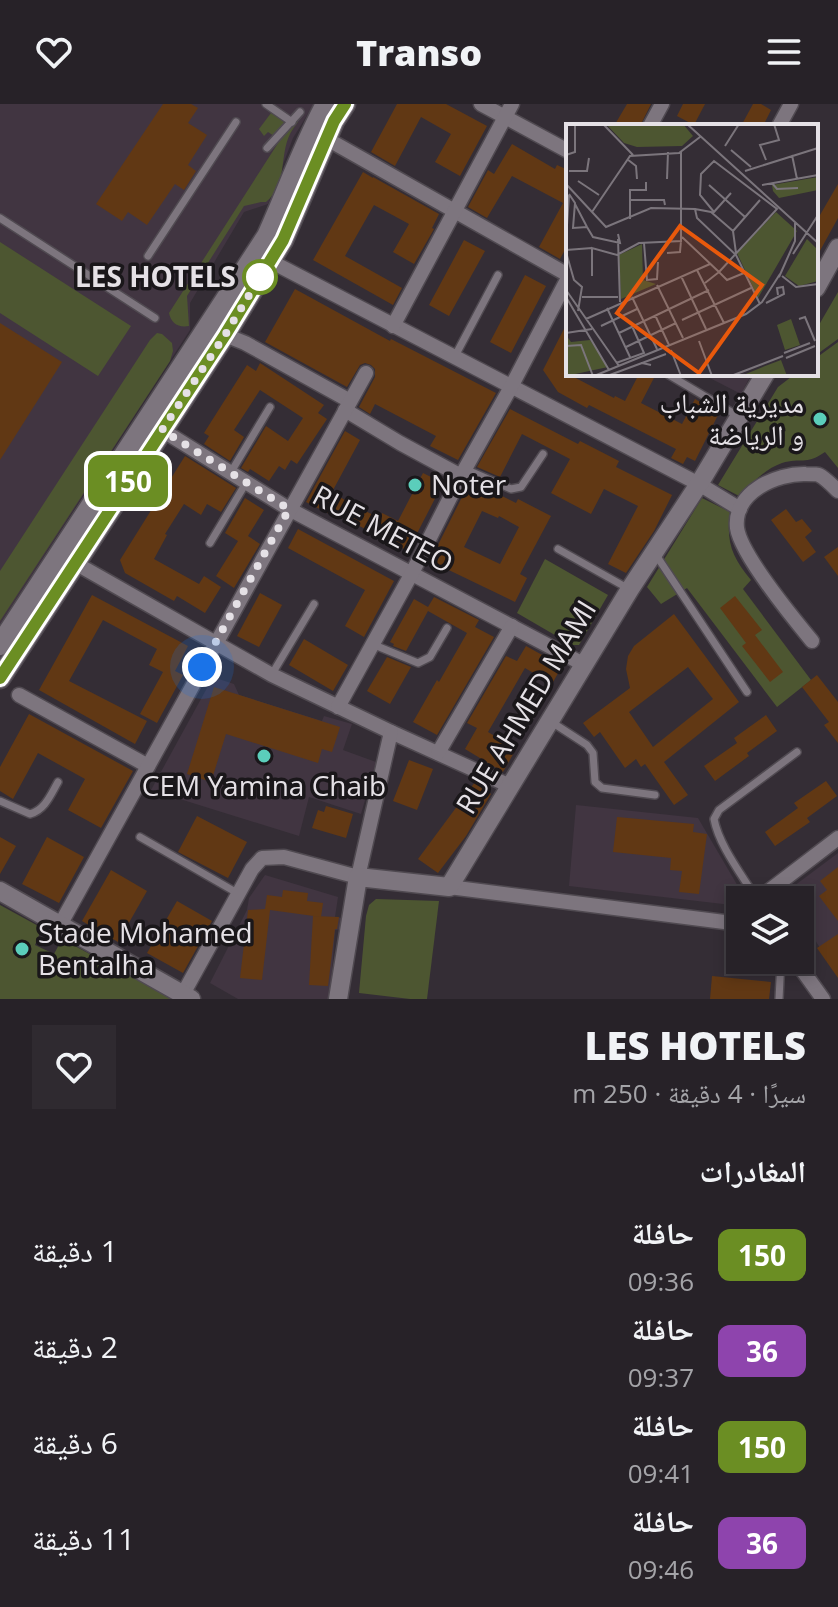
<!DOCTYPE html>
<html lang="ar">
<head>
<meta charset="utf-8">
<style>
  body { margin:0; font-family:"Open Sans","Noto Naskh Arabic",sans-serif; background:#2f2a30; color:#f1f3f6; direction:rtl; height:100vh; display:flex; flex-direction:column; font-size:30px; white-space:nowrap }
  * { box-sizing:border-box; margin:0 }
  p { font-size:26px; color:#a4a4a8 }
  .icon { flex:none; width:44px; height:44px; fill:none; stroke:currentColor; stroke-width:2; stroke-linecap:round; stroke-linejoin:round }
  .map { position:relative; height:895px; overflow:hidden; direction:ltr }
  .drawer { display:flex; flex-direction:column; background:#272228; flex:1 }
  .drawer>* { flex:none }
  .badge { padding:0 16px; border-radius:12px; font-size:28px; line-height:52px }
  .controls { position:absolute; left:726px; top:782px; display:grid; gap:16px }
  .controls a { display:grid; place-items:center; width:88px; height:88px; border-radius:0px; background:#272228; box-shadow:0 4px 12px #0003,0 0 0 2px #433f45; font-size:40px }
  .you { position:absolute; width:40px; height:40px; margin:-20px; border:6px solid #fff; border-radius:50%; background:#1a73e8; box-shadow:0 0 0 12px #1a73e833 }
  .map>.badge { position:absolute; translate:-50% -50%; box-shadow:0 0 0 4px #fff }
  h2 { padding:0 32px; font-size:30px; line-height:72px }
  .round { display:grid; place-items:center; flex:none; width:84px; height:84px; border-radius:0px; background:#2f2a30 }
  .head { display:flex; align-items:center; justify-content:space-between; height:136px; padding:0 32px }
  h1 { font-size:38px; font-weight:800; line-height:60px }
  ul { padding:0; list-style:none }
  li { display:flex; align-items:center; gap:24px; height:96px; padding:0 32px }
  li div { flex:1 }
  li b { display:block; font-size:30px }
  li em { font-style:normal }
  li .badge { min-width:88px; font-weight:700; text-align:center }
  header { display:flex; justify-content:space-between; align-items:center; height:104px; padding:0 32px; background:#272228; font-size:36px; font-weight:800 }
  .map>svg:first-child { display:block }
</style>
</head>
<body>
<header><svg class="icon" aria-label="menu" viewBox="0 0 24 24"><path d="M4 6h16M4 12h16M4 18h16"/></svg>Transo<svg class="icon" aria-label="heart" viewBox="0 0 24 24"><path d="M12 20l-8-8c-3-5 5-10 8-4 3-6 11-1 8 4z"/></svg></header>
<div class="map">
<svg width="838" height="895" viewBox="0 0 838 895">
  <rect width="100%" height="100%" fill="#342d35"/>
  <g fill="#413541">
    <polygon points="0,0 314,0 293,34 268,100 244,108 190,199 190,226 0,520"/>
    <polygon points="702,270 745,270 750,273 741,290"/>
    <polygon points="213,573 234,580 239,591 322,617 324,612 352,620 343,646 376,658 361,710 309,693 299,732 151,686"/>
    <polygon points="576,701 698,714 746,796 740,796 740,802 569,782"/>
    <polygon points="838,749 838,838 823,849 800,811 800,796 791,796 794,782"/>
    <polygon points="265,771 338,793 335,813 342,814 341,825 335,826 331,882 328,895 238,895 210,879 247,806 249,794"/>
  </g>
  <g fill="#4d5631">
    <path d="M274,5L298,18C295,22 292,26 290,30C279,52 288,80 266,98H261L244,102L187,192L189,222C178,224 171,219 169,209L280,36L268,28L264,32L259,25Z"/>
    <polygon points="0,138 131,222 98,272 0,209"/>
    <polygon points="838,188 838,235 816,251 816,226"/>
    <polygon points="157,229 162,230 172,239 173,247 170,257 0,517 0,467 150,236"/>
    <path d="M838,238V364L825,348C805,362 801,353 782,359C765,365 751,379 741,393L718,381L778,283L795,270H816V254Z"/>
    <path d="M702,394L730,408C726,439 732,453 751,476L743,485L811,576L777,603L687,484L661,500L647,483Z"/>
    <polygon points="545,455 608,491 579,541 572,541 517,509"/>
    <polygon points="376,795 439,797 427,895 410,895 359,889 366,812 369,801"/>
    <polygon points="0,801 42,824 35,841 54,850 62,835 173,895 0,895"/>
  </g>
  <g fill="#613814" fill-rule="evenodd">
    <polygon points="163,0 191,0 198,4 188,19 207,31 188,61 196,67 184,86 175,80 147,121 128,108 122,117 96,100"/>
    <polygon points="397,0 446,0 487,22 460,72 435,58 451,30 421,13 395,62 371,48"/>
    <polygon points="627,0 651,0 640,22 614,22"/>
    <polygon points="683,0 705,0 694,21 677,12"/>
    <polygon points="753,0 761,0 771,6 763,22 741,22"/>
    <polygon points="512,40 555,65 557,61 568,66 568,140 560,155 539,143 563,99 512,72 487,114 468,103 488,66 494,70"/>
    <polygon points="363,68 373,74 373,73 439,110 432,124 434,125 414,160 393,148 409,120 374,101 345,152 402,184 393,201 313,156"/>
    <polygon points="838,80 838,114 816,154 816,109 820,111"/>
    <polygon points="464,136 485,147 449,212 429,201"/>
    <polygon points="525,171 546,182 511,249 490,238"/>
    <polygon points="295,185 390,237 391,235 496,289 458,356 430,342 436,332 375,300 370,310 359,303 375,273 375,265 371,261 365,259 360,261 347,283 265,238"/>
    <polygon points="568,217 568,270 614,294 615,292 625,297 639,270 656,270 641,299 682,320 695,295 719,309 695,357 687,353 683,360 671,354 676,345 589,301 587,304 558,288 543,266"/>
    <polygon points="0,219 62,258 0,356"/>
    <polygon points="260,259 324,301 318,309 327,315 297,360 291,356 285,366 279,362 269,377 250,365 248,368 241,364 266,322 288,337 303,314 260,286 234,326 244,333 230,357 204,340 209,332 204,329 247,261 256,267"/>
    <polygon points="510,305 578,340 580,337 619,357 616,363 672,391 654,427 626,469 608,460 638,402 604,385 591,410 551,389 570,355 522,330 500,373 477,363"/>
    <polygon points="345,327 360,336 332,388 348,398 379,414 382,409 398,417 423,369 443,379 408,447 340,412 339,415 306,398"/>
    <polygon points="185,352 236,384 221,408 207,400 201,411 184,400 165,430 167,431 154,455 199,480 204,472 221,483 205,509 177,492 174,497 125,469 120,456"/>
    <path d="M471,375L494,384L492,387L516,399L518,395L551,412L520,470L527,474L515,498L430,457ZM482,407L498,414L499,412L519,423L500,460L464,443Z"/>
    <polygon points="245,394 264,406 248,432 260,440 234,484 216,472 238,437 225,429"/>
    <polygon points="786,405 796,418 802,415 812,427 805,433 816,448 803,458 771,416"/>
    <polygon points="298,425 394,477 364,533 345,522 365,486 288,444"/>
    <polygon points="838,443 838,472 824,453"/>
    <polygon points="260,489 282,501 259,543 237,532"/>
    <polygon points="92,491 188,542 175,567 183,571 157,619 140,610 163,568 149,561 157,545 103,516 69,577 147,617 135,640 39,586"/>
    <polygon points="735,492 762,526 755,531 783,568 770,578 742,542 746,539 720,504"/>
    <polygon points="434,493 479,516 475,523 494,533 437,631 413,618 437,576 439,578 467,529 428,507 406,547 393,542 394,540 390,538 414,495 428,503"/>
    <path d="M674,510L739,598L664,658L688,691L674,701L645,660L641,663L636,655L625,664L600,628L594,633L583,619L630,584L626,565L628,552L634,542ZM688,563L713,595L653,643L629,608Z"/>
    <polygon points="304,535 348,561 333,587 289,561"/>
    <polygon points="526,542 562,562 552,580 525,564 488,628 516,645 503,668 465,645 477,624 467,619 506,552 517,557"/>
    <polygon points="387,553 411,563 390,600 367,587"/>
    <polygon points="817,571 838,598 838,639 824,621 829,618 802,583"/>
    <polygon points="214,583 340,623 332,648 322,645 318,659 226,630 211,678 187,670"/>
    <polygon points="29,610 133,667 101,724 68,706 85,675 38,649 13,695 0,687 0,663"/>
    <polygon points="766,611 777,627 747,649 749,652 715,677 704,662 737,639 734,634"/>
    <polygon points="409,656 433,665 417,706 393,697"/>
    <polygon points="826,677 837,692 807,714 810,718 775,742 765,728 798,704 794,699"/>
    <polygon points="475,678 491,690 466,732 438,769 418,755"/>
    <polygon points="326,702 353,710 346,734 312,724 318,706 324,708"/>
    <polygon points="197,712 247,738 228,774 178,748"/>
    <polygon points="617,713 694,720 693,728 707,730 699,790 679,788 682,767 670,766 671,754 613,748"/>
    <polygon points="0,733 16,742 0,770"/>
    <polygon points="47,733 84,753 59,799 22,780"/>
    <polygon points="838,763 838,817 819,792 827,786 820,777"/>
    <polygon points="111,766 147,787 118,838 82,817"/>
    <polygon points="283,786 308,789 307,797 323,799 321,813 270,806 262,876 240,874 248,806 265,805 267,791 282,793"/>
    <polygon points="177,797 212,817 183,869 147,849"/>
    <polygon points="313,812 339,813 337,825 335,825 328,882 309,881"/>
    <polygon points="838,830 838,874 817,844"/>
    <polygon points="712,872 771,878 769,895 710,895"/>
  </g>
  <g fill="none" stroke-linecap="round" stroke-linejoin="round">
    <g stroke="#504a51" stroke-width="10">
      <g id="service">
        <polyline points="266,0 292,18"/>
        <polyline points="267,44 300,8"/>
        <polyline points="0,114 155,214"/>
        <polyline points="148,152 236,18"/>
        <polyline points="454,254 498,171"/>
        <polyline points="669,271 738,312"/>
        <polyline points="465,365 511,385 521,383 543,350"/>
        <polyline points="231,368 270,303"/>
        <polyline points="210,439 246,379"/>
        <polyline points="558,445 629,485"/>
        <polyline points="656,451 747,588"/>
        <polyline points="372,540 418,559 430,553 447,524"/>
        <polyline points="272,570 314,500"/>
        <polyline points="550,617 587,641 593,649 595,678 602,684 655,691"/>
        <path d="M0,697L30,710C45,706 51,690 58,678"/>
        <polyline points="140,733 239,790"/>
        <path d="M757,796C743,772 719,742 714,715L719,706L797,648"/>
        <polyline points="779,895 781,856"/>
      </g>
    </g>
    <g stroke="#504a51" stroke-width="17">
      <g id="minor">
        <polyline points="481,0 568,47"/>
        <polyline points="650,22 662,0"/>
        <polyline points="779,22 791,0"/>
        <polyline points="327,35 568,171"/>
        <polyline points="270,157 699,380 740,405"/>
        <polyline points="393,222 512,0"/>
        <polyline points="225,231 245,239 350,297"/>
        <polyline points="345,306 400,339 461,372"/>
        <polyline points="162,326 289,405 585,561"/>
        <polyline points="75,459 272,571 391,628 510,682"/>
        <path d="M812,537C793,514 741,451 737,424C733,388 777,369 806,370C809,370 817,370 819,371C825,374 833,382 838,387"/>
        <polyline points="19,591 148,662"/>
        <polyline points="338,603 412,469 461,372 511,283 568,174"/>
        <polyline points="438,649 512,522"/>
        <polyline points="449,783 740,820"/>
        <polyline points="757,796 838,734"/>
        <polyline points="60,821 366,269"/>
        <polyline points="795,856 823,895"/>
        <polyline points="183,890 252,765 262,754 284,753 358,773 391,628"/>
      </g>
    </g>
    <g stroke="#504a51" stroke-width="21">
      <g id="tertiary">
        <polyline points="816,184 838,144"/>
        <polyline points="0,787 191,895"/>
        <polyline points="338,895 358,773 449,783 630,485 699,380 765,270"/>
      </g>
    </g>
    <g stroke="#504a51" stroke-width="23">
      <g id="secondary">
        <path d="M0,541L267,132C287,88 303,42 326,0"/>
        <polyline points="0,574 225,231 283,136 334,17 345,0"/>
      </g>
    </g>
    <use href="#service" stroke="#7d757e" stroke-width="7"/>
    <use href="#minor" stroke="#7d757e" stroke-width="14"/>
    <use href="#tertiary" stroke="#7d757e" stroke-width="18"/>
    <use href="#secondary" stroke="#7d757e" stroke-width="20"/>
  </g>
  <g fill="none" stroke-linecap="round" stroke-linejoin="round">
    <g stroke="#fff" stroke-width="18">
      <polyline id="line" points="0,574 225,231 283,136 334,17 345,0"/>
    </g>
    <use href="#line" stroke="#6b8e23" stroke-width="12"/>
    <polyline stroke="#e5e1e6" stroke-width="8" stroke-dasharray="0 14.4" points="202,563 289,405 162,326 225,231 260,173"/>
  </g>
  <circle fill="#fff" stroke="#6b8e23" stroke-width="4" cx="260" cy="173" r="16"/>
  <g fill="#5bcebb" stroke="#1a171a" stroke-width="3">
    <circle cx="820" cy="315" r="8"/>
    <circle cx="415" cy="381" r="8"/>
    <circle cx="264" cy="652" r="8"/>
    <circle cx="22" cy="845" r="8"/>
  </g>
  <g text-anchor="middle" stroke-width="7" stroke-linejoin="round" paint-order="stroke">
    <g font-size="28" font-weight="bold" fill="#e5e1e6" stroke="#1a171a" text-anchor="end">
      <text x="236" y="183">LES HOTELS</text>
    </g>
    <g font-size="28" fill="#e5e1e6" stroke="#1a171a" text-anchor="start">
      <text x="804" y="309" text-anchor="end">مديرية الشباب<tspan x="804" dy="32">و الرياضة</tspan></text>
      <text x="431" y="391">Noter</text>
      <text x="264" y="692" text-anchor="middle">CEM Yamina Chaib</text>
      <text x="38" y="839">Stade Mohamed<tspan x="38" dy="32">Bentalha</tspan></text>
    </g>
    <g font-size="28" fill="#e5e1e6" stroke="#1a171a">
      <text transform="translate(383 425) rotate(28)" y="10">RUE METEO</text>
      <text transform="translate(526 603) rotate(-59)" y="10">RUE AHMED MAMI</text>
    </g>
  </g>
  <g transform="translate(566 20)">
    <rect width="252" height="252" fill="#342d35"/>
    <path d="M40,0H117L127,12L116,22L71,23L58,19ZM252,53V66L213,74L207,67L206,61ZM210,88L231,107L192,174L171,129ZM241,115L252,126V157L233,162L219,152ZM76,120L77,156L90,160L55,175L53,131ZM225,195L234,221L219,226L211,201ZM0,211L5,218L24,216L42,243L0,252ZM215,236L221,252H175L199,242Z" fill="#4d5631"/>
    <path fill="none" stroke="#7b757c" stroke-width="2" d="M37,0L67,31M121,0L252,119M159,22L173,0M165,26L185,43M0,31L9,28V0M226,31L231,55M61,35L70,42L71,55M200,36L194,21L213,16L208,0M3,47H21L23,34M179,47L252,24M101,55L102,28M12,57L33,71M206,59L211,65L232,64M0,60L40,103L85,84L129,85L131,94L170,131L194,180M143,61L179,93M196,61L252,51M3,70L9,79L7,104L21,103L27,113L54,119L52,110M64,76H98L99,81M9,80L21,103M129,85L145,88L167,107L170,129M26,88L64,32L113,29L134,13M147,89L165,69M64,95V66H80V58M167,107L194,76M116,113L153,148L211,85L148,37L135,50L134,71L148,88M52,115L54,178M0,116L3,71M78,119L81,156L91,155L92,138M0,126L26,124M0,128L8,156L16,163L12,187M101,129L114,128L115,117M227,130L252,91M131,146L158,199M26,152V124L51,131L73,119L115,117V28M115,152L140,205M216,152L230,163L252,160M213,153L229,117V98M139,159L153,148L161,156L178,149M91,161L117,214M0,166L53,242M0,173L43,246M16,173H52M66,173L91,225M200,179L218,170L217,163L211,164L212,171M41,184L64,233M89,191L103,221M20,195L144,140M233,195L239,193L249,217M116,196L185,164M35,202L71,185M0,209L26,205M53,209L143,166M133,217L146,252M0,222L15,221L27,252M60,223L110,199M105,226L115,252M218,229L244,219M220,234L249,222M50,239L78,229L66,202M85,241L76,239L100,230M28,252L180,190L196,178L214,150M41,252L76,239M165,252L217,232"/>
    <path fill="#e8590c" fill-opacity="0.15" stroke="#e8590c" stroke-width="4" d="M114,102L196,161L133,249L51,189Z"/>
    <rect width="252" height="252" fill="none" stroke="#e5e1e6" stroke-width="4"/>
  </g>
</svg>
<div class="controls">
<a><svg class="icon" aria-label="layers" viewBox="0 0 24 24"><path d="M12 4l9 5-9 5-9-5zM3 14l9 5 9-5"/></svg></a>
</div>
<div class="you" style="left:202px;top:563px"></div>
<b class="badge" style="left:128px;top:377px;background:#6b8e23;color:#fff">150</b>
</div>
<section class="drawer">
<div class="head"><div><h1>LES HOTELS</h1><p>سيرًا · 4 دقيقة · 250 m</p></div><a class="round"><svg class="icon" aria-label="heart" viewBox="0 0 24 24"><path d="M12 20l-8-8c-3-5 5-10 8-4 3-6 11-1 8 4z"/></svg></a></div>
<h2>المغادرات</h2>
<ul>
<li><span class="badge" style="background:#6b8e23;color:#fff">150</span><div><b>حافلة</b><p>09:36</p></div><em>1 دقيقة</em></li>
<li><span class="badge" style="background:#8e44ad;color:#fff">36</span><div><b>حافلة</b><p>09:37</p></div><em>2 دقيقة</em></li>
<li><span class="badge" style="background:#6b8e23;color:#fff">150</span><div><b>حافلة</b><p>09:41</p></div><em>6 دقيقة</em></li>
<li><span class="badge" style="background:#8e44ad;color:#fff">36</span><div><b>حافلة</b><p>09:46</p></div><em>11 دقيقة</em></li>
</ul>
</section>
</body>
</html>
